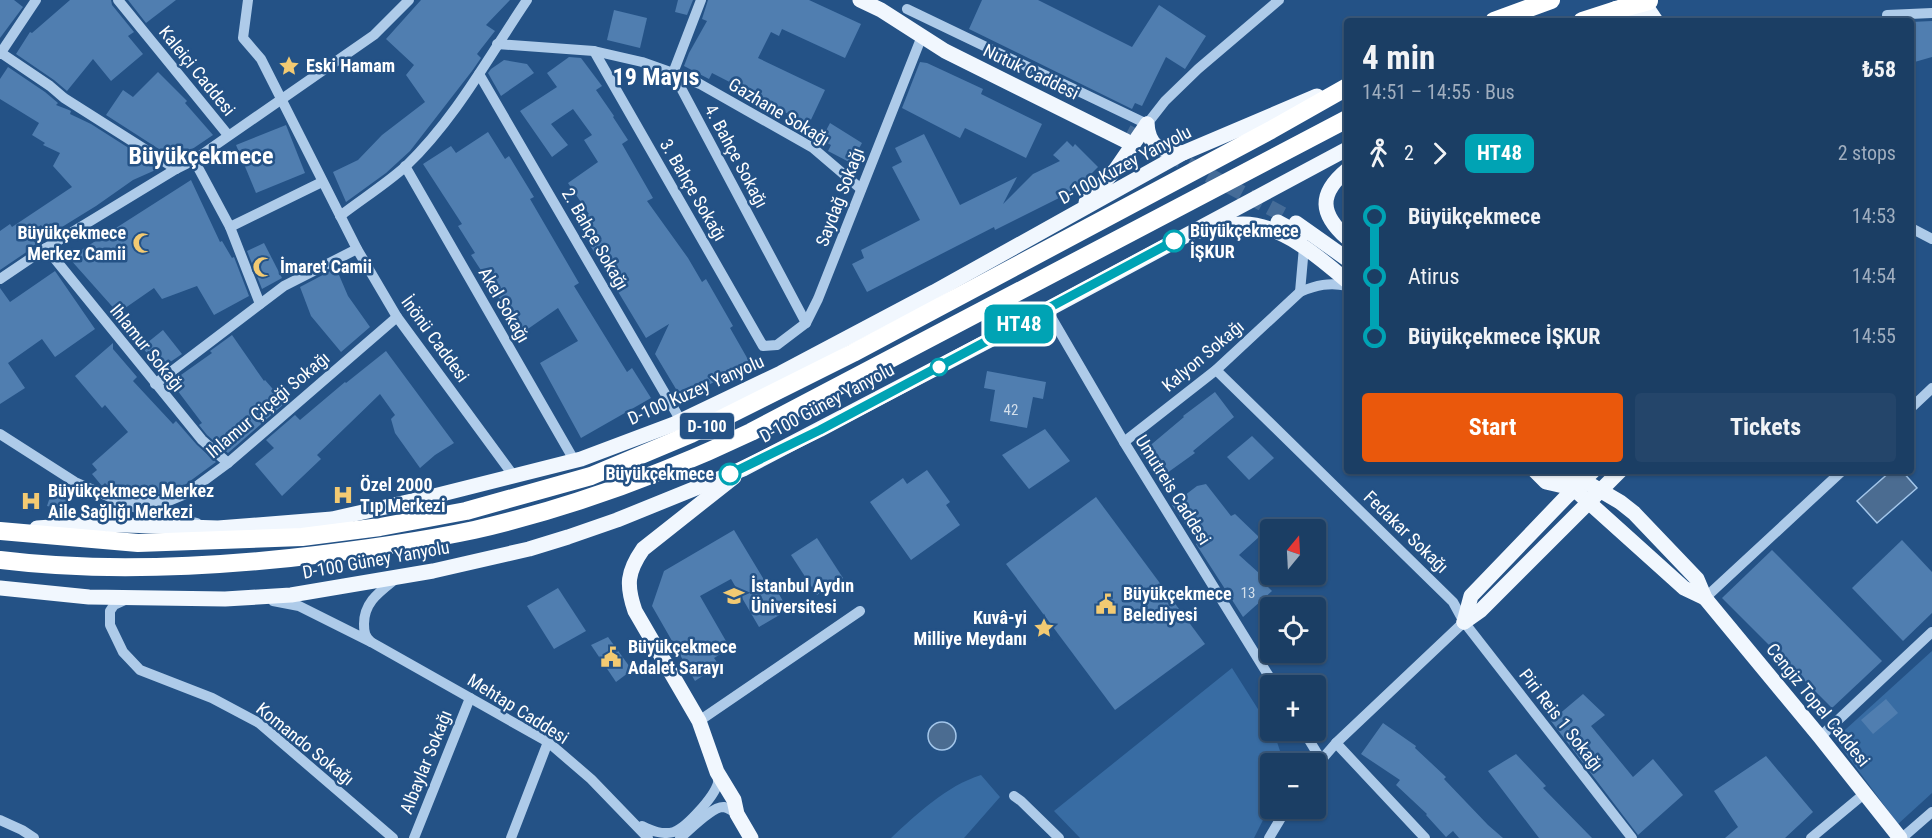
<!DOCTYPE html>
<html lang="en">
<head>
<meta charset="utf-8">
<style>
  body { margin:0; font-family:"Roboto Condensed",sans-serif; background:#24456a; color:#f1f3f6; height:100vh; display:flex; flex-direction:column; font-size:22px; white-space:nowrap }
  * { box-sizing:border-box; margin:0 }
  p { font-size:20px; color:#a0aebf }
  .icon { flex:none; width:33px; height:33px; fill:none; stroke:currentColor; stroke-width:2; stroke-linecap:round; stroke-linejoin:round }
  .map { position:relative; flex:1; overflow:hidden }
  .drawer { position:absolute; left:1344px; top:18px; width:570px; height:456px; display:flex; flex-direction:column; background:#1b3e64; border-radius:6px; box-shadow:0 2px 4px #0004,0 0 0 2px #395778 }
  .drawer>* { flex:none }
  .badge { padding:0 12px; border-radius:9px; font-size:21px; line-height:39px }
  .needle { width:39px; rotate:18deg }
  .controls { position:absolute; left:1260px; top:519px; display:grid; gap:12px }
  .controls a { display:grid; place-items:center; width:66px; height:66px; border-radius:6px; background:#1b3e64; box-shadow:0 2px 4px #0004,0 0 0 2px #395778; font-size:30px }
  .map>.badge { position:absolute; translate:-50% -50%; box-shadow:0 0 0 3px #fff }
  .legs { display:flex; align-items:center; gap:9px; height:66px; padding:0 18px; font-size:20px }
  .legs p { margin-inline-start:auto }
  .headline { display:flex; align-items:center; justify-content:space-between; height:102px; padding:0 18px }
  h1 { font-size:33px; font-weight:700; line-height:45px }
  .button { display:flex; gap:12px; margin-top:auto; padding:12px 18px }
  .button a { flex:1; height:69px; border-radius:6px; background:#ea580c; color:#fff; font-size:24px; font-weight:700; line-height:69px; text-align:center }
  .button a+a { background:#24456a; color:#f1f3f6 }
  ul { padding:0 18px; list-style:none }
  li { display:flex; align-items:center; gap:21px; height:60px; font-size:22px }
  li i { display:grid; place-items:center; width:9px; height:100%; margin:0 8px; background:currentColor }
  li i::after { content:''; width:15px; height:15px; margin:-8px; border:4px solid; border-radius:50%; background:#1b3e64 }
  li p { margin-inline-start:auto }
  li:first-child i { background:linear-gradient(#0000 50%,currentColor 0) }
  li:last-child i { background:linear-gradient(currentColor 50%,#0000 0) }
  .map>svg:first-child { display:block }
</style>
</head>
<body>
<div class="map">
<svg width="1932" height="838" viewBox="0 0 1932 838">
  <rect width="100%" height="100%" fill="#245286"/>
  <g fill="#386ca3">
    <polygon points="1932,651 1932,793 1898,824 1835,739"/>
    <polygon points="1232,668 1275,736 1284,763 1270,764 1270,806 1254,838 1080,838 1054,811"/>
    <path d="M981,775L1000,797L964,838H891C917,814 946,786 981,775Z"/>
  </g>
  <g fill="#4b6c91" stroke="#a3c6ea" stroke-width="1.5">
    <polygon points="1891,471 1902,471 1917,488 1877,523 1857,501"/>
    <circle cx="942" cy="736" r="14"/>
  </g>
  <g fill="#507eb0">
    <polygon points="0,0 14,0 23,7 0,38"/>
    <polygon points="70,0 111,0 112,5 134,32 128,36 143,54 111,81 93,59 67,91 54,80 16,54 30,32 32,33"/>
    <polygon points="128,0 176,0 146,23"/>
    <polygon points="421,0 510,0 486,25 495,31 477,54 481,58 472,71 410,151 386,173 346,202 333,172 358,160 382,135 425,102 406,75 414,65 386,39"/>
    <polygon points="678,0 693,0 687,15 675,12"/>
    <polygon points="708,0 809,0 861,24 845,58 782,29 779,36 771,32 758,58 825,90 809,124 754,97 755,95 712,73 709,79 684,66 689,53 707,21 702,19"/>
    <polygon points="982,0 1038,0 1132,47 1159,5 1206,36 1185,69 1166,57 1142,106 1135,103 1132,109 969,29"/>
    <polygon points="614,10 647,18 640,48 607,40"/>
    <polygon points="1932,21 1932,57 1911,63 1911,22"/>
    <polygon points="569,57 581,58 602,86 596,90 614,116 613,117 628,140 622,144 653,198 647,201 688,258 702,282 706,279 733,326 730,328 750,363 682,399 655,354 669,324 646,338 576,222 589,214 568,183 598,162 584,140 592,135 573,109 551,124 568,145 552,157 520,111 557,87 547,73"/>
    <polygon points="504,60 527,64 534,73 501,96 488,73 491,69"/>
    <polygon points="920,62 927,63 983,89 981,94 1042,124 1026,158 965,128 960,138 902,108"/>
    <polygon points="8,67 45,92 58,103 56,105 69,110 71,111 70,114 91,124 160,168 133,180 96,206 49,235 41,225 29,234 36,244 27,249 28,251 0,270 0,231 10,224 12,227 72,187 53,166 60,153 43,145 45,143 32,135 39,123 0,99 0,79"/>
    <polygon points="158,72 187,101 185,103 213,135 176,160 106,115 123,90 133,97"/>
    <polygon points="830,123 862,143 851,163 828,151 831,145 821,140"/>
    <polygon points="286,125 305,173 256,193 236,145"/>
    <polygon points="488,132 505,159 509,156 534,197 530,199 579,283 574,286 627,372 632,368 651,398 581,438 540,363 578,341 558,308 522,333 471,255 475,253 458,226 462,224 423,164 451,146 456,153"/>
    <polygon points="924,134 960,205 1017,177 1003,204 1033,174 1060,161 1053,155 1067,141 1073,147 1075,144 1098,167 1075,190 995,230 994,227 867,292 852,264 864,258 861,250 920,220 892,167 902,162 895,148"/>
    <polygon points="191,180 220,242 222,241 232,258 234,257 249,296 214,315 197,286 162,299 154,288 118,313 69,258"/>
    <polygon points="264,243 282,278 262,289 247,251"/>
    <polygon points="336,268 348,296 370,327 341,352 311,316 300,287"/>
    <polygon points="55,271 95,329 55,357 42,339 8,363 25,388 0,404 0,288 10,302"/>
    <polygon points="163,330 182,354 160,369 142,347"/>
    <polygon points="232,335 264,381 265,380 285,403 228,453 207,435 199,425 202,423 171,382 212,353 210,351"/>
    <polygon points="113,343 113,349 137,377 133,381 173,424 176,421 197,445 216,462 182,487 168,494 121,494 112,490 105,483 102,486 92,474 97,470 92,464 128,432 105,405 102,408 75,376"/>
    <polygon points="386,351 454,443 435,455 420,468 395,433 391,419 395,415 380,394 317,455 321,459 282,496 255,464 274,448 266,440 295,415 300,420 345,382 346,383"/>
    <polygon points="987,371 1046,382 1043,399 1033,397 1027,428 990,421 995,390 984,388"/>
    <polygon points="1215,392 1234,417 1193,451 1195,453 1160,478 1140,454 1184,417 1183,416"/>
    <polygon points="1045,429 1070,461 1029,489 1002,455"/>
    <polygon points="1252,436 1274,458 1249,480 1227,457"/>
    <polygon points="927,470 950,502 946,505 960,525 911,560 870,502 903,478 907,484"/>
    <polygon points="1206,484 1231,516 1235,514 1259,537 1239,555 1270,583 1268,587 1272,591 1243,617 1196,544 1198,543 1172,505 1197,486"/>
    <polygon points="53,488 69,495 67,510 47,506"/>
    <polygon points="1096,497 1205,644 1115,710 1006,564"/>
    <polygon points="734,530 766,583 771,580 788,610 759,627 731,579 700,596 730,648 714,658 719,665 695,681 652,606 664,571"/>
    <polygon points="817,538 843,578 817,595 791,555"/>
    <polygon points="1902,540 1932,572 1932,613 1903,641 1852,588"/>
    <polygon points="1772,550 1882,661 1832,708 1722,598"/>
    <polygon points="558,588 586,631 554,649 527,606"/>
    <polygon points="608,637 632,670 616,682 591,645"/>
    <polygon points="1583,694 1605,715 1591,726 1633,777 1653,759 1683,795 1638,835 1551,721"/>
    <polygon points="1886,699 1898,713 1873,734 1861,720"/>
    <polygon points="1383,723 1416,746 1415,748 1446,777 1444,779 1488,825 1503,838 1459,838 1453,831 1446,837 1426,815 1427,814 1396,785 1400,780 1361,754"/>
    <polygon points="1516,754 1546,786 1543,788 1592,838 1539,838 1488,771"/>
    <polygon points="1766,756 1813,812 1785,838 1725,838 1738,827 1714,791"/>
  </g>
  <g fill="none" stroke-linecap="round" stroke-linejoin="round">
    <polyline stroke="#456c98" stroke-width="15" stroke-dasharray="15 8" stroke-linecap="butt" points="1127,132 1284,215"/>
    <g stroke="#aecbe9" stroke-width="10">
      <polyline points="118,0 228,135"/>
      <polyline points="248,0 243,38 261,59 357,249 397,317 513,475"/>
      <polyline points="701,0 673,73 806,323"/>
      <polyline points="907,9 1147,124 1165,101 1198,69 1279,0"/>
      <polyline points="1887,15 1932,13"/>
      <polyline points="497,44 594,51 642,62 673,73 700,84 813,148 861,189"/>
      <polyline points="594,51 763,346 777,345 806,323 818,299 922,36"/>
      <polyline points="1,53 50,86 64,98 176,169"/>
      <polyline points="0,54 36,0"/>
      <polyline points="479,74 681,421"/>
      <polyline points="194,160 230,227 322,182"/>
      <polyline points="405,166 574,460"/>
      <path d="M340,216C362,199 386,184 406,166C456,118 489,56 527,0"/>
      <polyline points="230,227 260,304"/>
      <polyline points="1911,228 1932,239"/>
      <polyline points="46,248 202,440 228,463"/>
      <polyline points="0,279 46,248 176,169 194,160 374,35 409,0"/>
      <polyline points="1300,292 1304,247"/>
      <polyline points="1047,310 1124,442 1275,686"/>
      <polyline points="1216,370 1453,602 1464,622 1632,838"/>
      <polyline points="155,384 284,286 357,249"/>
      <polyline points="1911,408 1932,388"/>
      <polyline points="0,434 75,482 133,507 197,523"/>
      <path d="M1124,442L1216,370L1300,292C1316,285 1330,282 1347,286"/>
      <polyline points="116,501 169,501 186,494 228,463 397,317"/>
      <polyline points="1705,598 1842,471"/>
      <polyline points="125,600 114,605 110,611 110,625 123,652 140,670 212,698 259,723 393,838"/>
      <path d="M273,601L299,606L371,642C365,637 364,632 364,624C364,601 381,591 398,577"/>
      <polyline points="371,642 548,742 591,779 648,838"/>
      <polyline points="699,721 860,611"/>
      <polyline points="1303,730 1320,758"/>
      <polyline points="1820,737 1932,632"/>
      <polyline points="1336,743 1425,838"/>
      <polyline points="1316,766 1336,743 1464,622"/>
      <polyline points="1014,796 1021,801 1059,838"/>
      <polyline points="0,820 22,830 34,838"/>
      <path d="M642,826C652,831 662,835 674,832C687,827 714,797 718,783C718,782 718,774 717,773"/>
      <polyline points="414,838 470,698"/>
      <polyline points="511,838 548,742"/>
      <path d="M680,838C690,830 712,806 724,807C729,808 733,811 737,814"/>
      <polyline points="1269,838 1287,808"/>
      <polyline points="1811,838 1864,794"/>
      <polyline points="1902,838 1932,812"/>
    </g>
    <g stroke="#f1f7fe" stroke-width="15">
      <polyline points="860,0 881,10 945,51 1126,141"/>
      <polyline points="1625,0 1639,21"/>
      <polyline points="1642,0 1656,21"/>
      <path d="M1147,124C1149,148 1161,151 1183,153"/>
      <path d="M1347,170C1318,194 1320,214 1347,238"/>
      <polyline points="1086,202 1116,169 1147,124"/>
      <polyline points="1278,222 1302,235"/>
      <polyline points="1296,223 1347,259"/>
      <path d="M1201,231C1215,229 1229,224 1243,224C1281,224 1319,257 1347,281"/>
      <polyline points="1535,471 1546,482 1572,488"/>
      <polyline points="1554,471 1684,588 1705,598"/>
      <polyline points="1567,471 1620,502 1634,513 1697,579 1705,598 1820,737 1900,838"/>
      <path d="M734,477L643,549C627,572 626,585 635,611L699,721L717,772L734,800L737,814L751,838"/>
      <polyline points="37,528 93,524 218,528 332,519 434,496 581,459 674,424 781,373 934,292 1183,153 1317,96"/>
      <polyline points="0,588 89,597 225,599 291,595 433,571 529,549 568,537 617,520 743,469 1047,310 1347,149"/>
      <polyline points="1464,622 1481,610 1620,471"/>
      <polyline points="1464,622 1471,596 1567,496 1593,471"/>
    </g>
    <g stroke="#fff" stroke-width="18">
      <polyline points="1494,21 1551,0"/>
      <polyline points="1582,21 1616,10"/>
      <polyline points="0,531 138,543 302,537 380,527 466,511 591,476 691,434 853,353 1271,130 1347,87"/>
      <path d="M0,560C96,572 194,568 290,558C351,551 413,543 474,530C569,508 663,474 751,432L1347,119"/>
    </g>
    <polyline stroke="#fff" stroke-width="18" points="1616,10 1649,1"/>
  </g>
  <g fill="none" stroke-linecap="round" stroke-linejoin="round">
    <g stroke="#fff" stroke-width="14">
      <polyline id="line-1" points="730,474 820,430 1174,241"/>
    </g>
    <use href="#line-1" stroke="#00a3b4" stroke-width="9"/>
  </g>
  <defs>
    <g id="sight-bare" transform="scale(1.62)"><path d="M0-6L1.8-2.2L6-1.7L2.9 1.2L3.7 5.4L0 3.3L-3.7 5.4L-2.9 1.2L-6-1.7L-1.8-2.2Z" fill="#f3ca72" stroke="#245286" stroke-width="2.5" paint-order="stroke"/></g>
    <g id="mosque-bare" transform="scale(1.62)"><path d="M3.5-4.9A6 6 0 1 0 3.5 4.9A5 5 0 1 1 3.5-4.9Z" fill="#f3ca72" stroke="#245286" stroke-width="2.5" paint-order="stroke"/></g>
    <g id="hospital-bare" transform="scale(1.62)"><path d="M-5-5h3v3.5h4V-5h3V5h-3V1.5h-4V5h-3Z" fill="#f3ca72" stroke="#245286" stroke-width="2.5" paint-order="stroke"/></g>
    <g id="university-bare" transform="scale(1.62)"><path d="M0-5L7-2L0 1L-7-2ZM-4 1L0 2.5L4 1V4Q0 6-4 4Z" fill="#f3ca72" stroke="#245286" stroke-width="2.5" paint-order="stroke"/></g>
    <g id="civic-bare" transform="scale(1.62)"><path d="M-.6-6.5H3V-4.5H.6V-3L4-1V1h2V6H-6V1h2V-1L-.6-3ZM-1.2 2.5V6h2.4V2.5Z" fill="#f3ca72" stroke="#245286" stroke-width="2.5" paint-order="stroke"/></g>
  </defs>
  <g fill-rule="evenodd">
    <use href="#sight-bare" x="289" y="66"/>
    <use href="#mosque-bare" x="143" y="243"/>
    <use href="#mosque-bare" x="263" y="267"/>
    <use href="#hospital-bare" x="343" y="495"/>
    <use href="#hospital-bare" x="31" y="501"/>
    <use href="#university-bare" x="734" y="596"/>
    <use href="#civic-bare" x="1106" y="604"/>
    <use href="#sight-bare" x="1044" y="628"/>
    <use href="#civic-bare" x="611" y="657"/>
  </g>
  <g fill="#fff" stroke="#00a3b4" stroke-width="3">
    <circle cx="1174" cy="241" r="10"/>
    <circle cx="939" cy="367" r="8"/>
    <circle cx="730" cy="474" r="10"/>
  </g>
  <g text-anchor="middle" stroke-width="5" stroke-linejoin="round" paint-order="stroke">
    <g font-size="15" fill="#d3dfeb">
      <text x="1011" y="415">42</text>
      <text x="1248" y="598">13</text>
    </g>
    <rect fill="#245286" stroke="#bdcbdb" stroke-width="1.5" x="680" y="413" width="54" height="26" rx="4.5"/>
    <g font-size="16" font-weight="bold" fill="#fff">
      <text x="707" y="432">D-100</text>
    </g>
    <g font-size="18" font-weight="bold" fill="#fff" stroke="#245286" text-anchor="start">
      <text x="306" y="72">Eski Hamam</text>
      <text x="126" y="239" text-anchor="end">Büyükçekmece<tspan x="126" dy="21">Merkez Camii</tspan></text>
      <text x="280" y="273">İmaret Camii</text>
      <text x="360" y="491">Özel 2000<tspan x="360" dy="21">Tıp Merkezi</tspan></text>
      <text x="48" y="497">Büyükçekmece Merkez<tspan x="48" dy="21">Aile Sağlığı Merkezi</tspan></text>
      <text x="751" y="592">İstanbul Aydın<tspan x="751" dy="21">Üniversitesi</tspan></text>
      <text x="1123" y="600">Büyükçekmece<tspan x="1123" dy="21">Belediyesi</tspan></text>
      <text x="1027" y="624" text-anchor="end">Kuvâ-yi<tspan x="1027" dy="21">Milliye Meydanı</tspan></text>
      <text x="628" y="653">Büyükçekmece<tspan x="628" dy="21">Adalet Sarayı</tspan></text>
    </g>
    <g font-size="18" fill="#fff" stroke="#245286">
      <text transform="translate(197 71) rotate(51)" y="6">Kaleiçi Caddesi</text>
      <text transform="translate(1031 72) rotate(26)" y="6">Nutuk Caddesi</text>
      <text transform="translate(779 112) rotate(31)" y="6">Gazhane Sokağı</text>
      <text transform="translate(736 156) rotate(62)" y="6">4. Bahçe Sokağı</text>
      <text transform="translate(1125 165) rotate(-28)" y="6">D-100 Kuzey Yanyolu</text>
      <text transform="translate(693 190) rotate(60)" y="6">3. Bahçe Sokağı</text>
      <text transform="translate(840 197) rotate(-69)" y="6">Saydağ Sokağı</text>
      <text transform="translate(595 239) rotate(60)" y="6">2. Bahçe Sokağı</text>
      <text transform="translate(504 305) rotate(60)" y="6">Akel Sokağı</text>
      <text transform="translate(435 339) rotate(54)" y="6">İnönü Caddesi</text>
      <text transform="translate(147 348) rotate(51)" y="6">Ihlamur Sokağı</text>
      <text transform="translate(1203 356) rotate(-40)" y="6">Kalyon Sokağı</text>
      <text transform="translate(696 390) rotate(-24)" y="6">D-100 Kuzey Yanyolu</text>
      <text transform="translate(827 403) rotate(-28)" y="6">D-100 Güney Yanyolu</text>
      <text transform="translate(268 405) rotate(-40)" y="6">Ihlamur Çiçeği Sokağı</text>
      <text transform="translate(1173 490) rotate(58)" y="6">Umutreis Caddesi</text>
      <text transform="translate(1406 532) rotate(44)" y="6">Fedakar Sokağı</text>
      <text transform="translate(376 560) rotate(-10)" y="6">D-100 Güney Yanyolu</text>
      <text transform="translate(1818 705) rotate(51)" y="6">Cengiz Topel Caddesi</text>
      <text transform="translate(518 709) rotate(32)" y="6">Mehtap Caddesi</text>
      <text transform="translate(1561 720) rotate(52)" y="6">Piri Reis 1 Sokağı</text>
      <text transform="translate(305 744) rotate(39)" y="6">Komando Sokağı</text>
      <text transform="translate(426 762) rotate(-68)" y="6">Albaylar Sokağı</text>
    </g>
    <g font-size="18" font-weight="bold" fill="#fff" stroke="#245286" text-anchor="start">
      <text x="1190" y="237">Büyükçekmece<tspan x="1190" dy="21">İŞKUR</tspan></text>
      <text x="714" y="480" text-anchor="end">Büyükçekmece</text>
    </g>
    <g font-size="24" font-weight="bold" fill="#fff" stroke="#245286">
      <text x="656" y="85">19 Mayıs</text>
      <text x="201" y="164">Büyükçekmece</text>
    </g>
  </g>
</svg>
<div class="controls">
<a><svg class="needle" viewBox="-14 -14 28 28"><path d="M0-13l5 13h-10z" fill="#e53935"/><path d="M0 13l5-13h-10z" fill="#a0aebf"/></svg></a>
<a><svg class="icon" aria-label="locate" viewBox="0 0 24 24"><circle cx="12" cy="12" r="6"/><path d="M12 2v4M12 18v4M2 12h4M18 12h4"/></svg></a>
<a>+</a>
<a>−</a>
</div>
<b class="badge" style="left:1019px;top:324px;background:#00a3b4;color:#fff">HT48</b>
<section class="drawer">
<div class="headline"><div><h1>4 min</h1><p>14:51 – 14:55 · Bus</p></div><b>₺58</b></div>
<div class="legs"><svg class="icon" aria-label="walk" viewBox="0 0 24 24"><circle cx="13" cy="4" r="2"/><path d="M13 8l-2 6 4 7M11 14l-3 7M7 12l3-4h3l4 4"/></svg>2<svg class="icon" aria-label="forward" viewBox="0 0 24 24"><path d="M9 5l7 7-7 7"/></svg><b class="badge" style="background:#00a3b4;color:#fff">HT48</b><p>2 stops</p></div>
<ul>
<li><i style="color:#00a3b4"></i><b>Büyükçekmece</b><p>14:53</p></li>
<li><i style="color:#00a3b4"></i><span>Atirus</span><p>14:54</p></li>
<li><i style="color:#00a3b4"></i><b>Büyükçekmece İŞKUR</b><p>14:55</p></li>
</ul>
<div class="button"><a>Start</a><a>Tickets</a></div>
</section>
</div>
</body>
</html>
